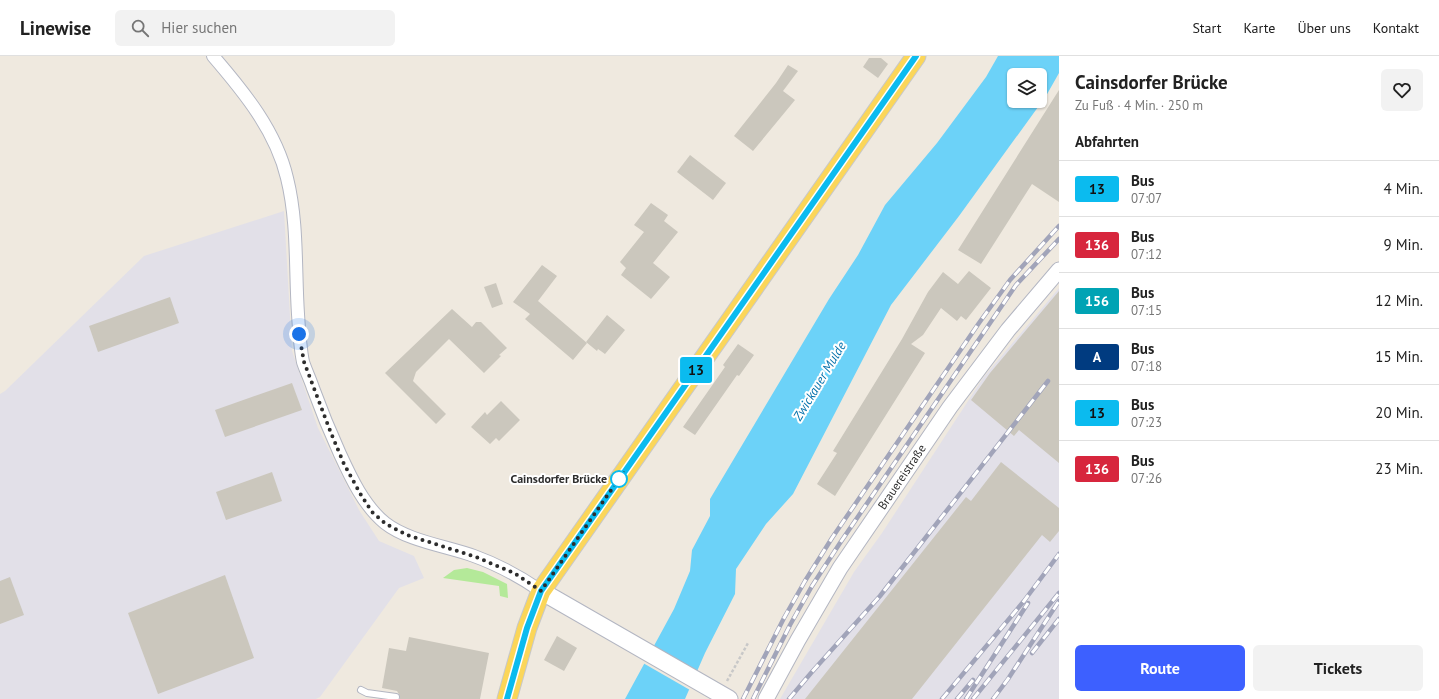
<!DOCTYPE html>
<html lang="de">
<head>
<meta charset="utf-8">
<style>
  body { margin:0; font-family:"PT Sans",sans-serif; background:#f2f2f2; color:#222; height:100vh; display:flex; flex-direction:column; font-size:15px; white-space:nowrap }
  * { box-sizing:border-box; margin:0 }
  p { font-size:13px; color:#767676 }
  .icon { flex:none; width:22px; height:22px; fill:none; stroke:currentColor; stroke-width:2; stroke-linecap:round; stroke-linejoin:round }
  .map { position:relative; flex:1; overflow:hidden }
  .details { display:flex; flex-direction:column; background:#fff; width:380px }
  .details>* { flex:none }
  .badge { padding:0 8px; border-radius:3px; font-size:14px; line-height:26px }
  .fabs { position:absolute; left:1007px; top:12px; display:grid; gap:8px }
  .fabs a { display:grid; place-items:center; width:40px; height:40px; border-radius:6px; background:#fff; box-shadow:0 1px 3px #0004; font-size:20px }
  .you { position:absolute; width:20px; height:20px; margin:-10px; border:3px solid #fff; border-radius:50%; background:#1a73e8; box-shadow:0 0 0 6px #1a73e833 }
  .map>.badge { position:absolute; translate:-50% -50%; box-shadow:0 0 0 2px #fff }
  h2 { padding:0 16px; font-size:15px; line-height:36px }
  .round { display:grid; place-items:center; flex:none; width:42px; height:42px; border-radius:6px; background:#f2f2f2 }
  .head { display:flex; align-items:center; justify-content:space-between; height:68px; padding:0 16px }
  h1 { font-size:19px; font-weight:700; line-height:30px }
  .button { display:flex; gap:8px; margin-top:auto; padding:8px 16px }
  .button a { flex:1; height:46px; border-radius:6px; background:#3d60ff; color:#fff; font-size:16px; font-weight:700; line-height:46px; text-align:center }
  .button a+a { background:#f2f2f2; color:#222 }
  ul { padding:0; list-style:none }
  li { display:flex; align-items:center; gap:12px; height:56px; padding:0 16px; border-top:1px solid #e0e0e0 }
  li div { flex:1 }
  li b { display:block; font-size:15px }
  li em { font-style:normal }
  li .badge { min-width:44px; font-weight:700; text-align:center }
  header { display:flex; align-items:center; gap:24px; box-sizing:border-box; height:56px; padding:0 20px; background:#fff; border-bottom:1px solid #e0e0e0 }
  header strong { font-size:19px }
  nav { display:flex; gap:22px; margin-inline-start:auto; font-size:14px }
  .search { width:280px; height:36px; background:#f2f2f2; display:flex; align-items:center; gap:10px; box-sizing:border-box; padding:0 14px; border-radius:6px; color:#767676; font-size:15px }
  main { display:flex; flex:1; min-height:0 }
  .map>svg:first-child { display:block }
</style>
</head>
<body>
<header>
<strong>Linewise</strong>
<div class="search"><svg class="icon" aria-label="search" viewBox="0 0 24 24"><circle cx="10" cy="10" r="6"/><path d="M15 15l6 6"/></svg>Hier suchen</div>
<nav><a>Start</a><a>Karte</a><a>Über uns</a><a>Kontakt</a></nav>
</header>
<main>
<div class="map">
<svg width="1059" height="643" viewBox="0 0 1059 643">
  <rect width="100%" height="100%" fill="#efe9df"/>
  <g fill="#e2e0e8">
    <polygon points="284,155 292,295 318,372 359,454 379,485 414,500 424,522 399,532 320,641 316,643 0,643 0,338 5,335 144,200"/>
    <polygon points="1059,232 1059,643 780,643 854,516 882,477 983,322"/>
  </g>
  <polygon fill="#b4e999" points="467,512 483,516 507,528 508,542 500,540 499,530 443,522 454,514"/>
  <path fill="#6cd2f8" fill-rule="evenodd" d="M998,0H1059V17L1046,40L959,160L891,249L793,438L766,468L736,513L735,538L705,597L685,643H625L674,553L690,515L692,494L710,460V443L829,243L858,199L885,149L937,87L986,21ZM1014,19H1040V45H1014Z"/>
  <polygon fill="#efe9df" points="651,591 698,618 690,634 643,607"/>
  <g fill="#cbc7bd">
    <polygon points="869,2 881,2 888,8 878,22 863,11"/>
    <polygon points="788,9 798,15 783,35 795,44 753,95 734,80 776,27"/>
    <polygon points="1059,34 1059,146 1032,128 981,208 958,194"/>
    <polygon points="690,99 726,127 713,144 677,116"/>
    <polygon points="651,147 668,159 664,165 678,176 653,207 670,221 651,243 621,219 626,212 620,206 644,176 634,169"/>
    <polygon points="542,209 557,220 538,245 587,287 573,304 525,263 530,258 513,246"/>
    <polygon points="969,215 991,232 966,264 961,260 957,265 941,252 923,279 911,288 925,297 835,440 817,428 837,397 833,395 902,283 928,236 943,216 958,228"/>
    <polygon points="496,227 503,248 492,252 484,231"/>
    <polygon points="1059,235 1059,407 1019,374 1014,380 971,344 990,317"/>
    <polygon points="170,241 179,267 98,296 89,270"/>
    <polygon points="452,253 472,271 476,266 481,266 507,292 499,299 501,300 484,317 449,283 416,316 413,325 446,358 436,368 385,317"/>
    <polygon points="607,259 625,274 605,298 598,293 597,295 586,286"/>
    <polygon points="738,288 754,299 739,320 737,319 695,379 683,371 725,311 723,309"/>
    <polygon points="292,327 302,354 225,381 215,354"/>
    <polygon points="501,345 520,364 499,385 496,382 490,388 471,371 485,356 487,359"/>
    <polygon points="1001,406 1059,452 1059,475 1050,486 1042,479 912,643 805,643 966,441 971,445"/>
    <polygon points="272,416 282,445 226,464 216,436"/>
    <polygon points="225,519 254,602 158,638 128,557"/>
    <polygon points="10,521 24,559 0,568 0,525"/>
    <polygon points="557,580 577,592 564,615 544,604"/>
    <polygon points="409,581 489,597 480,643 400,643 400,640 397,635 382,632 389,592 406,595"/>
  </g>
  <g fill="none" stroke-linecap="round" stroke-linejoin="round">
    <g stroke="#b3b6c2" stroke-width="8">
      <polyline id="service" points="361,634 367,637 396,641"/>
    </g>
    <g stroke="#b3b6c2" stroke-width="14">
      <path id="minor" d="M213,0C244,36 276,75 287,122C298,166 295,213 298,258C299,274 300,291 303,306C306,315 310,323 313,332C321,354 330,376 340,398C351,422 364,450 385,467C408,485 446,490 474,500C499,509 519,520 541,535"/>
    </g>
    <g stroke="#b3b6c2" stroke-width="17">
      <polyline id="tertiary" points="766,643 798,584 840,512 950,351 1008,274 1059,214"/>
    </g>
    <g stroke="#b3b6c2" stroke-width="19">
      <polyline id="secondary" points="541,535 729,643"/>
    </g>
    <g stroke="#c8c8c8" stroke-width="21">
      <polyline id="primary" points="507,643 527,572 541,535 916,0"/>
    </g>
    <polyline stroke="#c8c8c8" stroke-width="2.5" stroke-dasharray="3 2" stroke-linecap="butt" points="727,625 748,587"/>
    <use href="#service" stroke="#fff" stroke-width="6"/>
    <use href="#minor" stroke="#fff" stroke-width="12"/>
    <use href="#tertiary" stroke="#fff" stroke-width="15"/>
    <use href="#secondary" stroke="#fff" stroke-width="17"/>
    <use href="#primary" stroke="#fbd659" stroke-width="19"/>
    <g stroke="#a1a4b9" stroke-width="4.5">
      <g id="rail">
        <polyline points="1032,597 1059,563"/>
        <polyline points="743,643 784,562 805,525 832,482 979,267 1010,224 1059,170"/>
        <polyline points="753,643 790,569 812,530 840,487 1016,229 1059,183"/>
        <polyline points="789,643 811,617 880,540 1048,325"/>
        <polyline points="942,643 1024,545 1059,498"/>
        <polyline points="957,643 973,624"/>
        <polyline points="966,643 1028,547"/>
        <polyline points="973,643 1059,537"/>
        <polyline points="993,643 1008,623 1059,545"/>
      </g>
    </g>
    <use href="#rail" stroke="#fff" stroke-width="3" stroke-dasharray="9" stroke-linecap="butt"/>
  </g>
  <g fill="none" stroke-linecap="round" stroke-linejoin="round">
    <g stroke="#fff" stroke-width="9">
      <polyline id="line" points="507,643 527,572 541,535 916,0"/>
    </g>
    <use href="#line" stroke="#0bbbef" stroke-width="6"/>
    <polyline stroke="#2d2d2d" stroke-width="4" stroke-dasharray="0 7.2" points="299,278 304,306 331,377 344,408 361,439 372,456 386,468 407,479 476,501 514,517 541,535 623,417 619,423"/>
  </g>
  <circle fill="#fff" stroke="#0bbbef" stroke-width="2" cx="619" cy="423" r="8"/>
  <g text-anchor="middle" stroke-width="4" stroke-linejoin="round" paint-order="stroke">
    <g font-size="12" fill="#2d2d2d" stroke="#fff">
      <text transform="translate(902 421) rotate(-56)" y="4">Brauereistraße</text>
    </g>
    <g font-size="12" font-weight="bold" fill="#2d2d2d" stroke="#fff" text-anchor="end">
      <text x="607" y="427">Cainsdorfer Brücke</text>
    </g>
    <g font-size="13" font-style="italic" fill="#0471ab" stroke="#fff">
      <text transform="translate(819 325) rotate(-59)" y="5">Zwickauer Mulde</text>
    </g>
  </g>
</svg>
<div class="fabs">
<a><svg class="icon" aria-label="layers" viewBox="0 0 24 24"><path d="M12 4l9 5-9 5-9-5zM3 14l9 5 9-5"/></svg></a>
</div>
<div class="you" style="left:299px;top:278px"></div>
<b class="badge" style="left:696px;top:314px;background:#0bbbef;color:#111">13</b>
</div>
<section class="details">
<div class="head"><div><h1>Cainsdorfer Brücke</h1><p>Zu Fuß · 4 Min. · 250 m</p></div><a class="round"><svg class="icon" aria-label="heart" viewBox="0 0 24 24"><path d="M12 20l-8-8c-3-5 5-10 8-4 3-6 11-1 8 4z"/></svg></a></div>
<h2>Abfahrten</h2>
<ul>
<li><span class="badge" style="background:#0bbbef;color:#111">13</span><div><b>Bus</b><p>07:07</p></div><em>4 Min.</em></li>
<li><span class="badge" style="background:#d7263d;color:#fff">136</span><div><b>Bus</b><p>07:12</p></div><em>9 Min.</em></li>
<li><span class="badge" style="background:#00a3b4;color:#fff">156</span><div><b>Bus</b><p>07:15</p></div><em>12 Min.</em></li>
<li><span class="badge" style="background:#003b80;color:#fff">A</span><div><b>Bus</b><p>07:18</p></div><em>15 Min.</em></li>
<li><span class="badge" style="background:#0bbbef;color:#111">13</span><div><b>Bus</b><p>07:23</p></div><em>20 Min.</em></li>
<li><span class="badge" style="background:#d7263d;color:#fff">136</span><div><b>Bus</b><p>07:26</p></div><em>23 Min.</em></li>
</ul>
<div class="button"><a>Route</a><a>Tickets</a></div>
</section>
</main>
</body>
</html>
